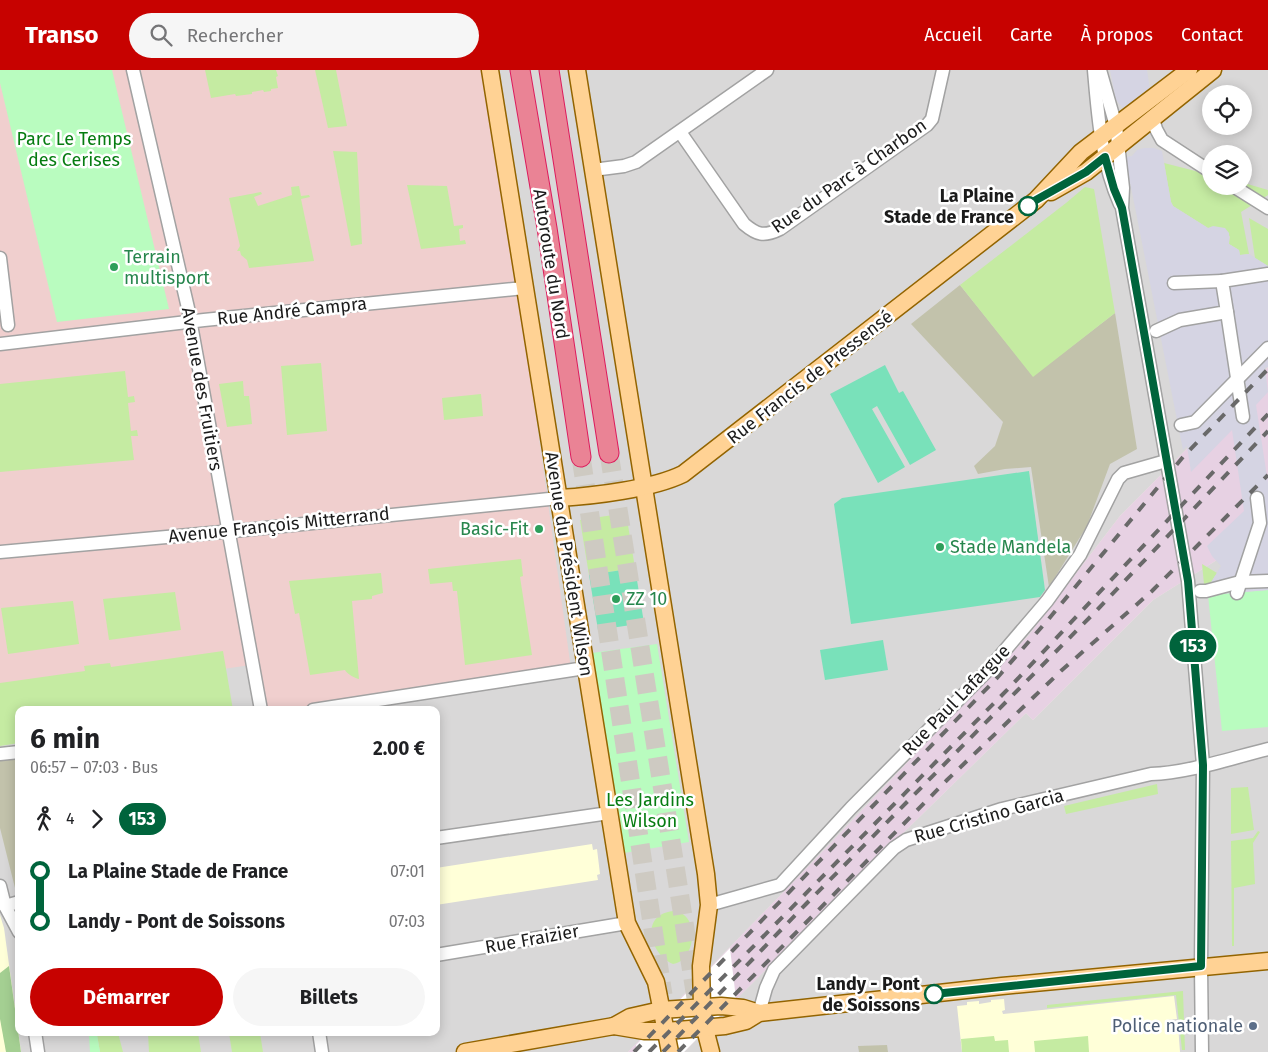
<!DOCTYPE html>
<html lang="fr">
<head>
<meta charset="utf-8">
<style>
  body { margin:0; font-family:"Fira Sans",sans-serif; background:#f6f6f6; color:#202124; height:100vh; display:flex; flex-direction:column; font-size:19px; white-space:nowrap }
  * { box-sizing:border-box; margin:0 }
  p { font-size:16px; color:#757577 }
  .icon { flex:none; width:28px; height:28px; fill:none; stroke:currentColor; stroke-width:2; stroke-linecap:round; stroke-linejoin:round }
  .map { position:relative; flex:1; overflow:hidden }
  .details { position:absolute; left:15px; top:636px; width:425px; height:330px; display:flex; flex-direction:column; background:#fff; border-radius:10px; box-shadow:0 2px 12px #0003 }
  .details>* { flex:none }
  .badge { padding:0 10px; border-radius:16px; font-size:18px; line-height:32px }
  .controls { position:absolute; left:1202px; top:15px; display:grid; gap:10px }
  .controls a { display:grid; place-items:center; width:50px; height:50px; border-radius:50%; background:#fff; box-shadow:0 2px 12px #0003; font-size:25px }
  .map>.badge { position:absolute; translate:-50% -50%; box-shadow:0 0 0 2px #fff }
  .legs { display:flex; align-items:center; gap:8px; height:55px; padding:0 15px; font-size:16px }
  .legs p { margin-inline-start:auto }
  .summary { display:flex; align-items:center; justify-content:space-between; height:85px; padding:0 15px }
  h1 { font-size:28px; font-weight:700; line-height:38px }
  .cta { display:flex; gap:10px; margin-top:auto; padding:10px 15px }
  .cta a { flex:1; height:58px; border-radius:30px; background:#c70200; color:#fff; font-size:20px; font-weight:700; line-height:58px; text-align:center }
  .cta a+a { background:#f6f6f6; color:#202124 }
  ul { padding:0 15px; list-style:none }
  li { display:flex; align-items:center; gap:18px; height:50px; font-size:19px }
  li i { display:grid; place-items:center; width:8px; height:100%; margin:0 6px; background:currentColor }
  li i::after { content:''; width:12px; height:12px; margin:-6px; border:4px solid; border-radius:50%; background:#fff }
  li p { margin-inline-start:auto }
  li:first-child i { background:linear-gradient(#0000 50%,currentColor 0) }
  li:last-child i { background:linear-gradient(currentColor 50%,#0000 0) }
  header { display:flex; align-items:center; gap:30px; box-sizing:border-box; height:70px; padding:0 25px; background:#c70200; color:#fff }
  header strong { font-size:24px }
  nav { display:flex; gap:28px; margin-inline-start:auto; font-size:18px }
  .search { width:350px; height:45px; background:#f6f6f6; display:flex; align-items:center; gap:12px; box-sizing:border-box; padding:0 18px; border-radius:28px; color:#757577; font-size:19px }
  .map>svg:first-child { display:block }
</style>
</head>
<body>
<header>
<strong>Transo</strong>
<div class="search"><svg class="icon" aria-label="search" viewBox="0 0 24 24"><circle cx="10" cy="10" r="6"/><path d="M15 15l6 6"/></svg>Rechercher</div>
<nav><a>Accueil</a><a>Carte</a><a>À propos</a><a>Contact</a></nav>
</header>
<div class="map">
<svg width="1268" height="982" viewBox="0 0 1268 982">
  <rect width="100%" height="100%" fill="#eee9e0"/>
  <g fill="#d9d8d8" fill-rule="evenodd">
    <path d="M0,0H1268V297L1120,446L1028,566L801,804L628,982H0ZM1211,24H1244V56H1211ZM1211,84H1244V116H1211ZM19,640H436V962H19Z"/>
    <polygon points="1268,458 1268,982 684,982 854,811 1026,643 1033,650 1153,530"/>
  </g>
  <polygon fill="#f0cfce" points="0,0 488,0 571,599 293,640 266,640 257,594 0,631"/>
  <polygon fill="#e7d1e3" points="1268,297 1268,458 1153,530 1033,650 1026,643 854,811 684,982 628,982 801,804 1028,566 1120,446"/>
  <g fill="#ffffd8">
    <polygon points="592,774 593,780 597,779 600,804 597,805 598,810 436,835 436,798"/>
    <polygon points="0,845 4,858 21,982 0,982"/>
    <polygon points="1174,926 1177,949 1167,950 1168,957 1178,955 1180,982 962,982 957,936 967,935 967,932 979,931 979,934 991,932 991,930 1004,929 1005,940 1002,941 1003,944"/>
  </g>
  <g fill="#c2c2ab">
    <polygon points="960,215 1033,306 1115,243 1137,379 1110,394 1087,456 1049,517 1031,397 1005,399 978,404 974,396 995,376 1003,352 911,254"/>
    <polygon points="9,689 19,690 19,822 16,822 0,758 0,690"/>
    <polygon points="887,975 888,982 859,982 858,976"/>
  </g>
  <g fill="#c5eba2">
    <polygon points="205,0 276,0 278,6 276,7 278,18 271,19 271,21 264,22 263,20 252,22 252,24 236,26 235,24 211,28"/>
    <polygon points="315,0 336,0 347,56 328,58"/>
    <polygon points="333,81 357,82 362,174 351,176"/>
    <polygon points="1164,93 1211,105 1211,116 1244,116 1244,113 1268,120 1268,125 1241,142 1249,184 1240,185 1239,180 1229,174 1230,167 1227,161 1208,158 1173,136 1171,132"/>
    <polygon points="407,115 447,116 454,156 463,155 463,158 459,159 460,171 465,170 466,174 421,179"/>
    <polygon points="299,116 301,126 309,125 310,127 301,129 314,191 249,198 247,190 241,185 240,181 237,181 240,176 229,128 261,122 262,124 254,127 258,136 292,125 291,117"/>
    <polygon points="1085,117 1094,119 1115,243 1033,307 960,215 1066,133"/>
    <polygon points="1249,148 1268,159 1268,196 1255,188"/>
    <polygon points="321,293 327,361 287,365 281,296"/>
    <polygon points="125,301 128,327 134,326 135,332 128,333 131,361 137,360 138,366 131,366 134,390 0,402 0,314"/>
    <polygon points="243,311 244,326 249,326 252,354 227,357 219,314"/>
    <polygon points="481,324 483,346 444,350 442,328"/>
    <polygon points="626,443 635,498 589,505 580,450"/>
    <polygon points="521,489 523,506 520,507 532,585 465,595 457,521 453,521 452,512 430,514 428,499"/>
    <polygon points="1202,494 1217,503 1210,514 1204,514"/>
    <path d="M381,503L383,523L372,526V529L352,531L359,609C356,609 346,603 345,600L310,605L299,543L295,544L289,511Z"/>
    <polygon points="175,522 181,560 109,570 103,529"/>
    <polygon points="73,531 79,574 8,584 1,538"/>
    <polygon points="223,581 233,640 19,640 19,673 0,676 0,613 85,601 84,596 110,593 111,597"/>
    <polygon points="1157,714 1158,724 1066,744 1064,736"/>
    <polygon points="1248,717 1254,760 1231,764 1231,718"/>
    <polygon points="1258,761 1260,762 1253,773 1255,814 1234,818 1234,876 1232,876 1231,771 1253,768"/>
    <path d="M673,841C679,842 683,843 687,848C698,861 691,892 673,894C650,884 639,845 673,841Z"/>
    <polygon points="1183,921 1185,980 1182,980 1176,925 1047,938 1047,935"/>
    <polygon points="89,963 118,963 123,982 100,982 97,965 89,966"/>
    <polygon points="148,963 198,963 201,982 149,982"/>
    <polygon points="229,963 260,963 263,982 232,982"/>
    <polygon points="994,966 995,971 1008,970 1009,982 962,982 961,969"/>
    <polygon points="1088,966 1089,982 1035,982 1034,971"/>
  </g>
  <polygon fill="#a4cf92" points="9,896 21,982 6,982 0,949 0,903"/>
  <g fill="#b9fcbf">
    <polygon points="0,0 112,0 169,239 57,252 0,13"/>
    <polygon points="1268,520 1268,657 1222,661 1208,525"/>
    <polygon points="657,574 689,772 624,783 592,583"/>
    <polygon points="97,965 100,982 90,982 89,966"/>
  </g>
  <g fill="#79e1ba">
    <polygon points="885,295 899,323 903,321 936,380 910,395 877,336 872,339 905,397 878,413 830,324"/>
    <polygon points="1029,401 1045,520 1040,527 851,554 834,434 842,428"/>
    <polygon points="635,498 644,553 598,560 589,505"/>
    <polygon points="883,570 888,600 825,610 820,580"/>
  </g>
  <g fill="#d5d4e3">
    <polygon points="1110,0 1147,0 1151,26 1130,39 1124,39 1121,36 1116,30"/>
    <polygon points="1144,78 1154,78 1162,81 1171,132 1173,136 1208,158 1213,156 1225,158 1229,163 1229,174 1239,180 1240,185 1249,184 1268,196 1268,297 1265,298 1268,322 1256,335 1268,413 1268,520 1208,525 1204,514 1210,514 1221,496 1212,486 1207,476 1244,441 1232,360 1191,402 1187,376 1183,380 1125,87 1132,86 1137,80"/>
  </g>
  <polygon fill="#fff" points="730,878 736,929 684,982 637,982 636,975"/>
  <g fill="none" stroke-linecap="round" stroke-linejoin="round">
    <g stroke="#cecac2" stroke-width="19" stroke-dasharray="19 9" stroke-linecap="butt">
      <polyline points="609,383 697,934"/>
      <polyline points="581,387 663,925"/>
    </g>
    <g stroke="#a2a2a2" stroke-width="15">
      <g id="minor">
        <polyline points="133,0 188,238 261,640"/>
        <path d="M1094,0C1098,46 1101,91 1120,134"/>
        <polyline points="1100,0 1116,56 1123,118 1122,138 1188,511 1203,695 1201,896 1202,982"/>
        <polyline points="1153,49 1156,59 1162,70 1211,102"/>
        <path d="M680,62L744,154C757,165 764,167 780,159L927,55L932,49L943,0"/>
        <polyline points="593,100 624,96 636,92 767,0"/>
        <polyline points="1233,116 1268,138"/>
        <polyline points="0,188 8,255"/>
        <polyline points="1174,213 1222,211"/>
        <polyline points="1227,242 1243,347"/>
        <polyline points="1156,261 1180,250 1227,242 1222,211 1268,204"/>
        <polyline points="0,274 204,250 524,218"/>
        <polyline points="1181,355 1195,352 1268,278"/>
        <polyline points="0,482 244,460 559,428"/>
        <polyline points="1200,521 1206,521 1240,512 1268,511"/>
        <polyline points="1237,523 1260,453 1257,428"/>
        <polyline points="313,640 585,598"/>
        <polyline points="0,684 19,682"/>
        <polyline points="436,768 609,743"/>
        <polyline points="0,816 5,836 19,862"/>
        <polyline points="709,835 780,815 851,738 988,600 1047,531 1080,485 1118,409 1124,403 1166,391"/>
        <polyline points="5,836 19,832"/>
        <polyline points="436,885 627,853"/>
        <path d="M759,943L766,918L774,900L894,778L906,770L1002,739L1151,704C1188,703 1231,688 1268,679"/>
        <polyline points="35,962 38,982"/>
        <polyline points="319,962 322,982"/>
      </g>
    </g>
    <g stroke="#936400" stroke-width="19">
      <g id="major">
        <polyline points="490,0 627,853 656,912 670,982"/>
        <polyline points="577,0 706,804 709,835 701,896 702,937 705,959 711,982"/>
        <polyline points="1051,122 1086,102 1213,0"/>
        <path d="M559,428C594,426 652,419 683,404L1036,130L1081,82L1189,0"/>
        <polyline points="614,956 630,947 661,940 721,936 743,938 759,943"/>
        <polyline points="465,982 614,956 644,961 666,961 725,956 746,951 759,943 1002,916 1268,891"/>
      </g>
    </g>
    <g stroke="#dd1b5c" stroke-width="21">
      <g id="highway">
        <polyline points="520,0 547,158 581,387"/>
        <polyline points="549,0 609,383"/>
      </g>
    </g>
    <use href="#minor" stroke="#fff" stroke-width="12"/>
    <use href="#major" stroke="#ffd294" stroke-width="16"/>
    <use href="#highway" stroke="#ea8395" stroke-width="19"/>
    <g stroke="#696969" stroke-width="4" stroke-dasharray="10 10" stroke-linecap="butt">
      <polyline points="634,982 996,609 1047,551 1183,387 1268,299"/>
      <polyline points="649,982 1008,619 1268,344"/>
      <polyline points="663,982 806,834 1098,539 1268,361"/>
      <polyline points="678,982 947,710 1062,600 1152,521 1268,405"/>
    </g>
  </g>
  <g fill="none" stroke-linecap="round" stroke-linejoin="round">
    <g stroke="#fff" stroke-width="11">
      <polyline id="line-1" points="934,924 1201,896 1203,695 1188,511 1122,138 1114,119 1105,87 1086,102 1036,130 1028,136"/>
    </g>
    <use href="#line-1" stroke="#00643c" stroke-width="8"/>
  </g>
  <g fill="#fff" stroke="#00643c" stroke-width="2.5">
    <circle cx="1028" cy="136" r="9"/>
    <circle cx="934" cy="924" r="9"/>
  </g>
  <g fill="#2e9e5b" stroke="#fff" stroke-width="2">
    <circle cx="114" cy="197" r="5"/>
    <circle cx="539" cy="459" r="5"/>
    <circle cx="940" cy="477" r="5"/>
    <circle cx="616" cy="529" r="5"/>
  </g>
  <circle fill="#5c6f8a" stroke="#fff" stroke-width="2" cx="1253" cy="956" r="5"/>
  <g text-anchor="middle" stroke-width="5" stroke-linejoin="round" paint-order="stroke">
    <g font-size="18" fill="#067c11" stroke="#fff">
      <text x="74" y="75">Parc Le Temps<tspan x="74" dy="21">des Cerises</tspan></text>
      <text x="650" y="736">Les Jardins<tspan x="650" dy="21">Wilson</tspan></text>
    </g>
    <g font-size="18" fill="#1b1b1b" stroke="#fff">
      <text transform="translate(849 106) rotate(-35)" y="6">Rue du Parc à Charbon</text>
      <text transform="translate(551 194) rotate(81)" y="6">Autoroute du Nord</text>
      <text transform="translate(292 241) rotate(-6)" y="6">Rue André Campra</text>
      <text transform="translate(810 307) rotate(-38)" y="6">Rue Francis de Pressensé</text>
      <text transform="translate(202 319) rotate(80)" y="6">Avenue des Fruitiers</text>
      <text transform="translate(279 455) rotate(-6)" y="6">Avenue François Mitterrand</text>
      <text transform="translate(569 494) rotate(81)" y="6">Avenue du Président Wilson</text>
      <text transform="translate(956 630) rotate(-46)" y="6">Rue Paul Lafargue</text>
      <text transform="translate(989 746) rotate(-16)" y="6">Rue Cristino Garcia</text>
      <text transform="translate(532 869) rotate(-10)" y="6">Rue Fraizier</text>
    </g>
    <g font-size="18" font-weight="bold" fill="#1b1b1b" stroke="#fff" text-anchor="end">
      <text x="1014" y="132">La Plaine<tspan x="1014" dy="21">Stade de France</tspan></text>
      <text x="920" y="920">Landy - Pont<tspan x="920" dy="21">de Soissons</tspan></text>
    </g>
    <g font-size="18" fill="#27864d" stroke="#fff" text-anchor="start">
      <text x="124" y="193">Terrain<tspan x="124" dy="21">multisport</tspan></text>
      <text x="529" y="465" text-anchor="end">Basic-Fit</text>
      <text x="950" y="483">Stade Mandela</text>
      <text x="626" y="535">ZZ 10</text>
    </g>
    <g font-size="18" fill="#4e5e75" stroke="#fff" text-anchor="end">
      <text x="1243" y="962">Police nationale</text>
    </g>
  </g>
</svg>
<div class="controls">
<a><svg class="icon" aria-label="locate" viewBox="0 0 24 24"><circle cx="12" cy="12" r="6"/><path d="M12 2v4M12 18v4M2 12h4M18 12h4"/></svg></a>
<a><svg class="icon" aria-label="layers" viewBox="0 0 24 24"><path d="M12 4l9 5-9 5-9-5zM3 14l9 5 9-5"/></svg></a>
</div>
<b class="badge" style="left:1193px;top:576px;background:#00643c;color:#fff">153</b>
<section class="details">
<div class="summary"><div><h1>6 min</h1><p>06:57 – 07:03 · Bus</p></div><b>2.00 €</b></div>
<div class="legs"><svg class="icon" aria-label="walk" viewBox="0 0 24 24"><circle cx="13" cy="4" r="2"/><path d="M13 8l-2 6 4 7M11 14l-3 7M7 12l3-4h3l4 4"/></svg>4<svg class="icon" aria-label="forward" viewBox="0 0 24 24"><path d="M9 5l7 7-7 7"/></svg><b class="badge" style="background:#00643c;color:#fff">153</b></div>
<ul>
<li><i style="color:#00643c"></i><b>La Plaine Stade de France</b><p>07:01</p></li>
<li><i style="color:#00643c"></i><b>Landy - Pont de Soissons</b><p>07:03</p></li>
</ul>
<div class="cta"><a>Démarrer</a><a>Billets</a></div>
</section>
</div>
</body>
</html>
